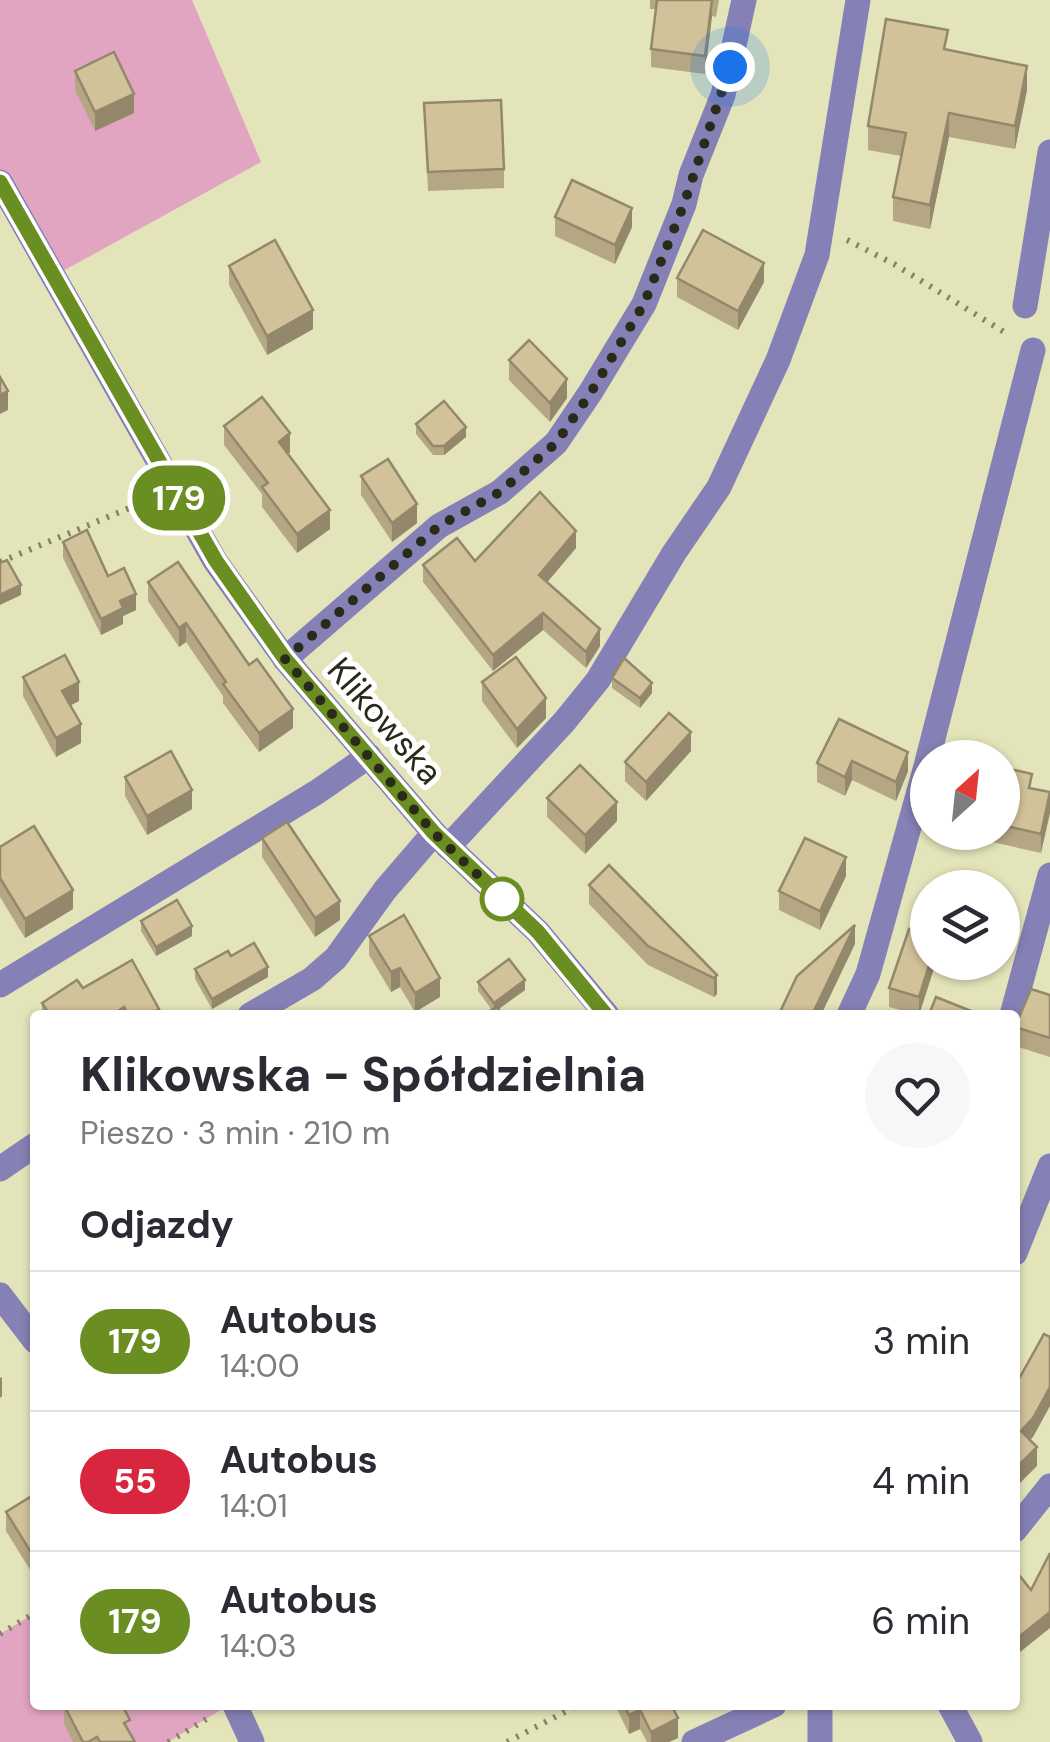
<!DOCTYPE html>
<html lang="pl">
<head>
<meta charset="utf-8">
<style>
  body { margin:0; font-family:"DM Sans",sans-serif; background:#f7f7f7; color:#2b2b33; height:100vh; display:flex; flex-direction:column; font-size:38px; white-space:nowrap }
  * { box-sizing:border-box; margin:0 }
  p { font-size:32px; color:#7c7c81 }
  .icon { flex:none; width:55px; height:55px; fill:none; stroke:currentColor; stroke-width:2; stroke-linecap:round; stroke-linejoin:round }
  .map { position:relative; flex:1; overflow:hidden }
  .drawer { position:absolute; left:30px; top:1010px; width:990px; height:700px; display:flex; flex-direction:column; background:#fff; border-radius:10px; box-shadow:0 2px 8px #0004 }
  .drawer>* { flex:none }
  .badge { padding:0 20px; border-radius:32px; font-size:35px; line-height:65px }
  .needle { width:65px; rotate:27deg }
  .buttons { position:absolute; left:910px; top:740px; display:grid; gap:20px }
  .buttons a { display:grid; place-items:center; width:110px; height:110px; border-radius:50%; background:#fff; box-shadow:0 2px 8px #0004; font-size:50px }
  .you { position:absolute; width:50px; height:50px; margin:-25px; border:8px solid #fff; border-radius:50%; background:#1a73e8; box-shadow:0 0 0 15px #1a73e833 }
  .map>.badge { position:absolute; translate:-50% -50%; box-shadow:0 0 0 5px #fff }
  h2 { padding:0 50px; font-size:38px; line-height:90px }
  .round { display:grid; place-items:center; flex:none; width:105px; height:105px; border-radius:52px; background:#f7f7f7 }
  .headline { display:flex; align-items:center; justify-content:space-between; height:170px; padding:0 50px }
  h1 { font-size:48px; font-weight:700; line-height:75px }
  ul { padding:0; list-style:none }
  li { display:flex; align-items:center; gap:30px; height:140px; padding:0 50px; border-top:2px solid #e1e1e2 }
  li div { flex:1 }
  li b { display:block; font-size:38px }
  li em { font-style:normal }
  li .badge { min-width:110px; font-weight:700; text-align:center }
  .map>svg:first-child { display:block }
</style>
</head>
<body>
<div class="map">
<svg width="1050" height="1742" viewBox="0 0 1050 1742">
  <rect width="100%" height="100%" fill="#e3e4b9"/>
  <g fill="#e1a4c1">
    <polygon points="0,0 192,0 261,162 52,277 0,182"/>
    <polygon points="35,1613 35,1705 229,1705 168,1742 0,1742 0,1634"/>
  </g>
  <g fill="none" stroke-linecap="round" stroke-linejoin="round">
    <g stroke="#838366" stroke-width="6" stroke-dasharray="2.5 8" stroke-linecap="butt">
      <polyline points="847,240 894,264 1009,335"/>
      <polyline points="0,562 151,499"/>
      <polyline points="0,1634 35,1613"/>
      <polyline points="168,1742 210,1717"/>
      <polyline points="507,1742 578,1705"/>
    </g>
    <g stroke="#8580b5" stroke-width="25">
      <polyline points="0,182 215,561 285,659 434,833 538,932 607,1015"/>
      <polyline points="1025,306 1050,152"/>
      <polyline points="285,659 439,526 500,492 556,443 590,393 644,304 684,204 691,175 723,95 744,0"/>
      <polyline points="928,758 1033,350"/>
      <polyline points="448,847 564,722 598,680 674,553 719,487 778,360 817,255 858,0"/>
      <polyline points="0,985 317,792 369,756"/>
      <polyline points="250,1015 312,979 336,958 385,890 434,833"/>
      <polyline points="849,1015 868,974 928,759"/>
      <polyline points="1012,1015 1050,875"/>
      <polyline points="0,1169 35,1145"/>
      <polyline points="1015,1253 1050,1166"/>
      <polyline points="0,1295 35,1341"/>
      <polyline points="1015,1530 1050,1486"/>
      <polyline points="235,1705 252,1742"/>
      <polyline points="950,1705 970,1742"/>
      <polyline points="694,1742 774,1705"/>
      <polyline points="820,1742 820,1705"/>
    </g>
  </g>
  <g fill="#b5a784">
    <polygon points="650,0 719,0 716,17 712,16 705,74 651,67 651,49 656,9 650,9"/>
    <polygon points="948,50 1027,90 1015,149 949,137 930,229 893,221 893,197 901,156 868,150 868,126"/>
    <polygon points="75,71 134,113 95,131 75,90"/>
    <polygon points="424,103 504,169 504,188 428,191"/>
    <polygon points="555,217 632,227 615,264 555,236"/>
    <polygon points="229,266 313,329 267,355 229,285"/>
    <polygon points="677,278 764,282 738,330 677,297"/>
    <polygon points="509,360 567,398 550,422 509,380"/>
    <polygon points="416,424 466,437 444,455 433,455 416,434"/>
    <polygon points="224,426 290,452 288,454 330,529 297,553 262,507 262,494 224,445"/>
    <polygon points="361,476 417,523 392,542 361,495"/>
    <polygon points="63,542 108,576 136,610 123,616 123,624 101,635 63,558"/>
    <polygon points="576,548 547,582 600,646 586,668 543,630 493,671 423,582 423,565 475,561"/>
    <polygon points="148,582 249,665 293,728 259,752 223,703 223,696 186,642 179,647 148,601"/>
    <polygon points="23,677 79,701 70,705 81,743 56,757 23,696"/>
    <polygon points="612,678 652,693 640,708 612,688"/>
    <polygon points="482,682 546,718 517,748 482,701"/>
    <polygon points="839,719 908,771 896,801 852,780 845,796 817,782 817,763"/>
    <polygon points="691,751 646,801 625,781 625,762"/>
    <polygon points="1002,767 1032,789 1050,792 1041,853 961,835 961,832 1002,832"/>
    <polygon points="125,777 192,809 147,835 125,796"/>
    <polygon points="547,798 617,821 585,854 547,817"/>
    <polygon points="262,838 340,920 315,937 262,857"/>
    <polygon points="0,847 73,909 25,938 0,897"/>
    <polygon points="846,876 820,930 779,910 779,891"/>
    <polygon points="589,885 717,975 717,994 714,997 648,965 589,904"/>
    <polygon points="141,921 192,936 156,956 141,931"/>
    <polygon points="369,936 440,997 415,1012 400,987 391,992 369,955"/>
    <polygon points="231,956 268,977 212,1009 195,979 195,969"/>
    <polygon points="928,962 936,962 919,1015 889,1007 889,988"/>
    <polygon points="478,982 525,990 499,1009 492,1010 478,991"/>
    <polygon points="83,988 159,1015 42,1015 42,1003"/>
    <polygon points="1050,995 1050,1057 1015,1046 1015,1027"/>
    <polygon points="35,1494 35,1571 32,1573 6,1531 6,1512"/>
    <polygon points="64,1705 130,1734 135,1742 73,1742 64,1724"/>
    <polygon points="615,1705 671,1705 678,1738 669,1742 647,1742 640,1729 629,1734"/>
  </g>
  <g fill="#93886c">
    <polygon points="712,0 712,16 705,74 705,56"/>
    <polygon points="1027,66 1027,90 1015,149 1015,126"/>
    <polygon points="134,94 134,113 95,131 95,112"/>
    <polygon points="949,113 949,137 930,229 930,205"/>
    <polygon points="632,208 632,227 615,264 615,245"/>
    <polygon points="764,263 764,282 738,330 738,311"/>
    <polygon points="313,310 313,329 267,355 267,336"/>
    <polygon points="567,379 567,398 550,422 550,403"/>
    <polygon points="8,391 8,410 0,414 0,395"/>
    <polygon points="466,427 466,437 444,455 444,446"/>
    <polygon points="290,433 290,452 279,461 279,442"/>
    <polygon points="417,504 417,523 392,542 392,523"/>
    <polygon points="330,510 330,529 297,553 297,534"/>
    <polygon points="576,531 576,548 539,592 539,575"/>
    <polygon points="21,585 21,595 0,605 0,595"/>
    <polygon points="136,594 136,610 123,616 123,624 101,635 101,619 120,601"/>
    <polygon points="543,613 543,630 493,671 493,655"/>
    <polygon points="186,623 186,642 179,647 179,628"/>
    <polygon points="600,629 600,646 586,668 586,652"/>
    <polygon points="79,682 79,701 62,710 62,691"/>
    <polygon points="652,683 652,693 640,708 640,698"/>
    <polygon points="546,698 546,718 517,748 517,729"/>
    <polygon points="293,709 293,728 259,752 259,733"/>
    <polygon points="81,724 81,743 56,757 56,738"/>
    <polygon points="691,732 691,751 646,801 646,782"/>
    <polygon points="908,752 908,771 896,801 896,782"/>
    <polygon points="852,761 852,780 845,796 845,777"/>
    <polygon points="192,790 192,809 147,835 147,816"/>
    <polygon points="1050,793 1050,813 1041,853 1041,834"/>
    <polygon points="617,802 617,821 585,854 585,835"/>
    <polygon points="846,857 846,876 820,930 820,911"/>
    <polygon points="73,890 73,909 25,938 25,919"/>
    <polygon points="340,901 340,920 315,937 315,918"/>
    <polygon points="855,925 855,944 821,1015 812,1015"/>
    <polygon points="192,926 192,936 156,956 156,947"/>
    <polygon points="930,962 936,962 919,1015 919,997"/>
    <polygon points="268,967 268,977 212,1009 212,999"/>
    <polygon points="400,968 400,987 391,992 391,972"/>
    <polygon points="717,975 717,994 714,997 714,978"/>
    <polygon points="440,978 440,997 415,1012 415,993"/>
    <polygon points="525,980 525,990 494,1012 494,1003"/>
    <polygon points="124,1007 124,1015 112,1015"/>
    <polygon points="2,1377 2,1396 0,1398 0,1378"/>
    <polygon points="1050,1387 1050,1406 1033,1437 1021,1450 1021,1431"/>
    <polygon points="1037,1447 1037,1466 1015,1488 1015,1469"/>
    <polygon points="35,1552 35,1571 32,1573 32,1554"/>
    <polygon points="1050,1612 1050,1628 1015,1656 1015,1640"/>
    <polygon points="640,1710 640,1729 629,1734 629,1715"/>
    <polygon points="678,1718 678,1738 669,1742 651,1742 651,1732"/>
  </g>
  <g fill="#d2c29a" stroke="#93886c" stroke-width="2.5">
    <polygon points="657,0 712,0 705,56 651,49"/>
    <polygon points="886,19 948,30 944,49 1027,66 1015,126 949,113 930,205 893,197 906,133 868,126"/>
    <polygon points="114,52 134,94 95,112 75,71"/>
    <polygon points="501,100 504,169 428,172 424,103"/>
    <polygon points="572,180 632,208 615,245 555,217"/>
    <polygon points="703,230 764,263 738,311 677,278"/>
    <polygon points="275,240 313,310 267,336 229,266"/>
    <polygon points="529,340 567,379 550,403 509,360"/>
    <polygon points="0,377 8,391 0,395"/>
    <polygon points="262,397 290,433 279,442 330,510 297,534 262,487 268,483 224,426"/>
    <polygon points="444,401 466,427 444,446 433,446 416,424"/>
    <polygon points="388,459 417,504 392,523 361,476"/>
    <polygon points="540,492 576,531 539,575 600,629 586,652 543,613 493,655 423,565 457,538 475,561"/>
    <polygon points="87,530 108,576 124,568 136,594 120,601 123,608 101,619 63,542"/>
    <polygon points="7,560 21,585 0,595 0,563"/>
    <polygon points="178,562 249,665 257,659 293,709 259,733 223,684 226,682 186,623 179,628 148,582"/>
    <polygon points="65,655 79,682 62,691 81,724 56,738 23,677"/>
    <polygon points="516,657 546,698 517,729 482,682"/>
    <polygon points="624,658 652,683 640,698 612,678"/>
    <polygon points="669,713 691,732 646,782 625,762"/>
    <polygon points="839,719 908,752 896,782 852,761 845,777 817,763"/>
    <polygon points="171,751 192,790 147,816 125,777"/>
    <polygon points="580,765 617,802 585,835 547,798"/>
    <polygon points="1002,767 1032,774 1029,788 1050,792 1041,834 1002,825"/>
    <polygon points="287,822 340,901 315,918 262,838"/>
    <polygon points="34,826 73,890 25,919 0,878 0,847"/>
    <polygon points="805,838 846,857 820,911 779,891"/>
    <polygon points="609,865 717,975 714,978 648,946 589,885"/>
    <polygon points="177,900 192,926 156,947 141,921"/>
    <polygon points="404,915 440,978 415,993 400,968 391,972 369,936"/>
    <polygon points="855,925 812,1015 791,1015 781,1010 797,976"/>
    <polygon points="909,929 928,935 928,962 930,962 919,997 889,988"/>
    <polygon points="254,943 268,967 212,999 195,969 228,951 231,956"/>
    <polygon points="509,959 525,980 494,1003 478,982"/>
    <polygon points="132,960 159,1009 149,1015 129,1015 124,1007 112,1015 50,1015 42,1003 77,980 83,988"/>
    <polygon points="1031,989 1050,995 1050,1038 1015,1027"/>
    <polygon points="936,997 981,1015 929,1015"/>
    <polygon points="497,1007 502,1015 483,1015"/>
    <polygon points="1044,1334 1050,1337 1050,1387 1033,1418 1021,1431 1037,1447 1015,1469 1015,1386"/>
    <polygon points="35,1494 35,1552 32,1554 6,1512"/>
    <polygon points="1050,1553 1050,1612 1015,1640 1015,1570 1031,1590"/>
    <polygon points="64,1705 122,1705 130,1720 124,1723 135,1742 100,1742 97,1737 88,1742 83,1742"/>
    <polygon points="624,1705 671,1705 678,1718 651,1732 640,1710 629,1715"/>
  </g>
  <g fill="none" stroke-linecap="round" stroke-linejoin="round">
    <g stroke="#fff" stroke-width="22">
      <polyline id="line" points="0,182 216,561 285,659 434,833 538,932 606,1015"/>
    </g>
    <use href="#line" stroke="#6b8e23" stroke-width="15"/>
    <polyline stroke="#2a2a1a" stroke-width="10" stroke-dasharray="0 18" points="502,899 509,905 434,833 285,659 439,526 500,492 556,443 590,394 644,304 684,204 730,67"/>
  </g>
  <circle fill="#fff" stroke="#6b8e23" stroke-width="5" cx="502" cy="899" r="20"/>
  <g text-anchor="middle" stroke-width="10" stroke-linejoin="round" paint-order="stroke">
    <g font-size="35" fill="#2a2a1a" stroke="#fff">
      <text transform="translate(385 721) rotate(49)" y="12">Klikowska</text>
    </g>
  </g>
</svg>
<div class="buttons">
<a><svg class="needle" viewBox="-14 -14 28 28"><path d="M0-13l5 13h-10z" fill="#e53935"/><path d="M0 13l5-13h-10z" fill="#7c7c81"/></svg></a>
<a><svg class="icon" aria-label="layers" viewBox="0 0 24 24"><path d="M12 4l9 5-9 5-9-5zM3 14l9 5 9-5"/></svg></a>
</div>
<div class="you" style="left:730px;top:67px"></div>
<b class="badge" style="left:179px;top:498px;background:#6b8e23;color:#fff">179</b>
<section class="drawer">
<div class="headline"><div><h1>Klikowska - Spółdzielnia</h1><p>Pieszo · 3 min · 210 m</p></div><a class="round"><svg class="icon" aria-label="heart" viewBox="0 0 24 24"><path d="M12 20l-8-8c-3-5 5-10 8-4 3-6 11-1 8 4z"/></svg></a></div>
<h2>Odjazdy</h2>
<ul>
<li><span class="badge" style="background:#6b8e23;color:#fff">179</span><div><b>Autobus</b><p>14:00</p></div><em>3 min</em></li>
<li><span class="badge" style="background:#d7263d;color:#fff">55</span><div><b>Autobus</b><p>14:01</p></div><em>4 min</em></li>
<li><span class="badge" style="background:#6b8e23;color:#fff">179</span><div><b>Autobus</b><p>14:03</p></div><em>6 min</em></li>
</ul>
</section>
</div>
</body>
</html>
